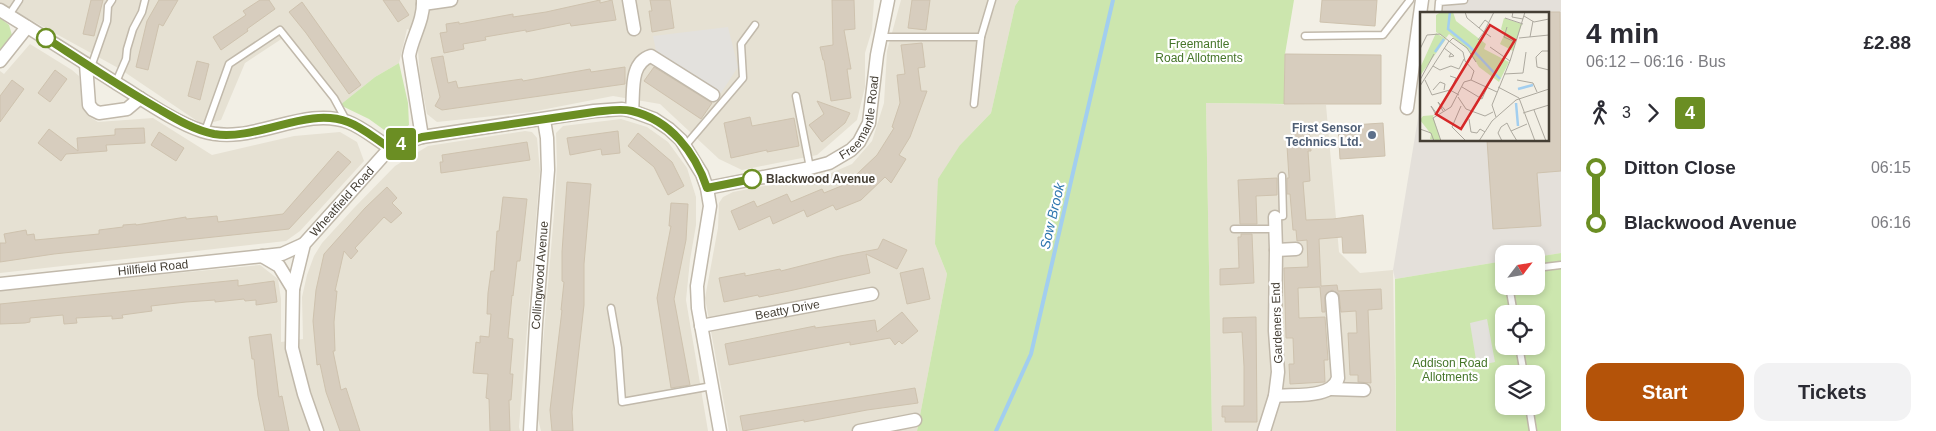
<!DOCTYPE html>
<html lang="en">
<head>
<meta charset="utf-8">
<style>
  body { margin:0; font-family:Arial,sans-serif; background:#f2f2f3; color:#2b2b33; height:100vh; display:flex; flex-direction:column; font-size:19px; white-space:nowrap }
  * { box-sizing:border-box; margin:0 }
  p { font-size:16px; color:#7c7c81 }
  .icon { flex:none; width:28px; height:28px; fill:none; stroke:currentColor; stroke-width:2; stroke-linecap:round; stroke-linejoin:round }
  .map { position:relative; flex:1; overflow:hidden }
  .drawer { display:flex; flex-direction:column; background:#fff; width:375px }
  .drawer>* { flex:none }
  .badge { padding:0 10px; border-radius:4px; font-size:18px; line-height:32px }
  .needle { width:32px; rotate:59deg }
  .controls { position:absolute; left:1495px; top:245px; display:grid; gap:10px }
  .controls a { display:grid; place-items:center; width:50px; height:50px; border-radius:10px; background:#fff; box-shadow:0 2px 8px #0003; font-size:25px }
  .map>.badge { position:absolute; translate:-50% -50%; box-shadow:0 0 0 2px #fff }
  .legs { display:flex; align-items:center; gap:8px; height:55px; padding:0 25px; font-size:16px }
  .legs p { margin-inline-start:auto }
  .headline { display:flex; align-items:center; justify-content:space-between; height:85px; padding:0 25px }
  h1 { font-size:28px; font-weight:700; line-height:38px }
  .primary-button { display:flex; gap:10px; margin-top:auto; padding:10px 25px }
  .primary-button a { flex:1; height:58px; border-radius:15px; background:#b45309; color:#fff; font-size:20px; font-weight:700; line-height:58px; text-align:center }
  .primary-button a+a { background:#f2f2f3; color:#2b2b33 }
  ul { padding:0 25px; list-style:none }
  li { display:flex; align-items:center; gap:18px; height:55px; font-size:19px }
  li i { display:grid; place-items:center; width:8px; height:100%; margin:0 6px; background:currentColor }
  li i::after { content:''; width:12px; height:12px; margin:-6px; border:4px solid; border-radius:50%; background:#fff }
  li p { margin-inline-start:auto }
  li:first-child i { background:linear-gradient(#0000 50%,currentColor 0) }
  li:last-child i { background:linear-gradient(currentColor 50%,#0000 0) }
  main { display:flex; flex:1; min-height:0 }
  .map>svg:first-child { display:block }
</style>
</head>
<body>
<main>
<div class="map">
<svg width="1561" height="431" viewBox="0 0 1561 431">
  <rect width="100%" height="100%" fill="#f2efe5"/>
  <g fill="#e6e1d3">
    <polygon points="0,0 874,0 872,30 865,53 865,87 857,120 817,155 742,170 719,159 660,104 613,96 531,112 437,122 427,114 420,77 418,50 422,35 407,29 399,63 375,77 340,105 286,36 245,63 221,120 203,125 120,69 0,3"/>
    <polygon points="901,0 1019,0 1015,6 991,113 960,145 935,244 947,274 917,431 729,431 705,298 718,228 719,203 723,197 733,192 831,173 852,164 872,141 884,103 887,51"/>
    <polygon points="30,44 72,70 79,76 83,107 88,116 98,122 153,118 212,155 294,136 340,132 357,142 364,161 300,231 286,241 0,273 0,71 4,74"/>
    <polygon points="1206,103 1326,105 1339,252 1360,273 1393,270 1396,431 1212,431"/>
    <polygon points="621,119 647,127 668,142 687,168 696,197 696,225 690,260 686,300 708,431 541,431 537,415 554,214 557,165 556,133 563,126"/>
    <polygon points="525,131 532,132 537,138 540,171 519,427 520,431 0,431 0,290 260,265 278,279 281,299 281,342 303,339 302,297 307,275 314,256 322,243 354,208 395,166 428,146"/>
  </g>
  <polygon fill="#e4e0da" points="1437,0 1561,0 1561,253 1536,257 1536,254 1504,254 1504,261 1395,279 1393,270 1421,100 1421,140 1547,140 1547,14 1435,14"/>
  <g fill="#cce6ae" fill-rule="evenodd">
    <polygon points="1019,0 1294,0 1285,54 1284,104 1206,103 1212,431 917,431 947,274 935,244 938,179 960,145 991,113 1015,6"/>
    <polygon points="0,18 9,25 12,35 0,51"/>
    <polygon points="399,63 408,103 409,125 402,130 393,133 387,132 369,119 340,105 375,77"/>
    <path d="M1561,253V431H1396L1395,279L1504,261V286H1536V257ZM1504,314H1536V346H1504ZM1504,374H1536V406H1504Z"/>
  </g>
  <g fill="#e3e1dd">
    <polygon points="728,27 738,67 721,93 656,51 653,36"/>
    <polygon points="1487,319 1495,362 1477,366 1470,323"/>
  </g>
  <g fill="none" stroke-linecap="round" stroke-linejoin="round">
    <polyline stroke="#a2ceef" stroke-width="4" points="996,431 1031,354 1113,0"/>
  </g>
  <g fill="#d7cdbe" stroke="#cec2ae">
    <polygon points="91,0 103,0 94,36 83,34"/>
    <polygon points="159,0 178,0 163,26 159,24 148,70 136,67 147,21"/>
    <polygon points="260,0 269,0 275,9 247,29 248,31 221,50 213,37 246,15 243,11"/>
    <polygon points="383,0 399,0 409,15 398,22"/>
    <polygon points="600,0 600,3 612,0 616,20 571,26 570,23 526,32 526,30 485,37 486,40 463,44 464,49 444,53 440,33 447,32 446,24 459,22 459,24 513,14 513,17 546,12"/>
    <polygon points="650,0 670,0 674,28 652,32 649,11 652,11"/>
    <polygon points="832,0 854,0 855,29 844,30 851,69 847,69 851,98 831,101 824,60 823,60 820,47 833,45"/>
    <polygon points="912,0 930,0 926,30 908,28"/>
    <polygon points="1322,0 1377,0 1375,26 1320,22"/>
    <polygon points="302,2 361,85 349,94 306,33 289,12"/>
    <polygon points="1547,12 1560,12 1561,171 1537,173 1541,226 1493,229 1487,140 1547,140"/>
    <polygon points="922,43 925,67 918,68 921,91 927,91 910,137 899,155 906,159 891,183 885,177 861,200 836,210 833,205 807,217 804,210 773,224 770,216 739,230 731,211 754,201 757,207 787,194 791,202 822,189 824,193 861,178 857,174 877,155 894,128 892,127 900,103 897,75 905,74 901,45"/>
    <polygon points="1285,54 1381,55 1381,104 1284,104"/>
    <polygon points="443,56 448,83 456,81 458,88 522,79 523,81 590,69 591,72 625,67 625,84 442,110 435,106 440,97 431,58"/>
    <polygon points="197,61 209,64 200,100 188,96"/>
    <polygon points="654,67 712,103 701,119 644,81"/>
    <polygon points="55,70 67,79 50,102 38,93"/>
    <polygon points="12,80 24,89 0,122 0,96"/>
    <polygon points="817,101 850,113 845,123 822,142 809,125 824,114"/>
    <polygon points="750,117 752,126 794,118 799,146 767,152 767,150 731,158 724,123"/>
    <polygon points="1383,123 1385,156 1340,159 1338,126"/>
    <polygon points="144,128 145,143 106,145 107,151 66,154 61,161 38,143 49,129 78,151 77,138 115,135 115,129"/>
    <polygon points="1309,128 1311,151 1308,151 1310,181 1303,182 1306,220 1333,219 1363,215 1366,253 1343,253 1342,237 1319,239 1321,286 1337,285 1338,291 1381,289 1382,309 1368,310 1371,383 1358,382 1358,375 1350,375 1348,333 1357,333 1356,311 1341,312 1339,294 1332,290 1325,295 1325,312 1322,312 1320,287 1298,288 1299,318 1325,317 1328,360 1324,360 1325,382 1290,384 1289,364 1294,364 1293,338 1286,338 1284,268 1308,267 1307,240 1297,241 1296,230 1293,230 1290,194 1287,194 1287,178 1289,178 1287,146 1292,146 1291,129"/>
    <polygon points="618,131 620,153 602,155 601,149 570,155 567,138"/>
    <polygon points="159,132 184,148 176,161 151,145"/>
    <polygon points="638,133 672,162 684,186 668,195 654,167 628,146"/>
    <polygon points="527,142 530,160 441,173 440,162 443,162 442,155"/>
    <polygon points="338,151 351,162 289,229 54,254 0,262 0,243 6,243 4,234 26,230 27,235 34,234 35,240 46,239 99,234 99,230 123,227 123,225 136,224 136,225 186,217 186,219 217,216 218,222 283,214"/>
    <polygon points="1277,178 1277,195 1256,196 1257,224 1240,224 1238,180"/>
    <polygon points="567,182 591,184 584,264 584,305 572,412 573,431 552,431 550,410 562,310 561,310 564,282 562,281 562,252"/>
    <polygon points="387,187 397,198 392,203 402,213 391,223 384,217 355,248 358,251 351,259 344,251 335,291 337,291 334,322 335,351 333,351 341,390 346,388 360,431 340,431 326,392 320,364 317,365 313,321 316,290 324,254 365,208"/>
    <polygon points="503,197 527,199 520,261 517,261 513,296 512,295 508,338 513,339 510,374 513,374 511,400 509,400 510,431 490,431 489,399 486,398 488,374 473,373 476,342 480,343 480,336 489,337 491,314 487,314 488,293 491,271 494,271 497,231 499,231"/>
    <polygon points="671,203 688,204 686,240 674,299 690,385 671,388 657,298 671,226 669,226"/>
    <polygon points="1241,234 1252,234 1254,283 1220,285 1220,269 1239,268 1238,237 1241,237"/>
    <polygon points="883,239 907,250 897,269 866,254 870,273 789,291 759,297 758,295 724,302 719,278 745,273 745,276 780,269 781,271 840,256 878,249"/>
    <polygon points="923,268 930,299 907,304 900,273"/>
    <polygon points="238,280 238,286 274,281 277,302 256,305 256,300 245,301 244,299 215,302 215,300 186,302 151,306 152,311 122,315 123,318 112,319 112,316 76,318 77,323 64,324 63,315 30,318 30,322 25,323 0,324 0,304"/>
    <polygon points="902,312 918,331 902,344 899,341 895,345 890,338 850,345 850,342 729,365 725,344 815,326 815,328 875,320 877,332"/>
    <polygon points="1256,317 1257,422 1225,422 1225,417 1222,417 1222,406 1244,406 1244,366 1242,332 1223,333 1223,318"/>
    <polygon points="271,334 279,397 282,396 289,431 265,431 258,396 254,359 252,359 249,337"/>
    <polygon points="915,388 918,403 867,410 804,422 804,420 743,431 740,416"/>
  </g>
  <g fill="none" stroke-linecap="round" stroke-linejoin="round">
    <g stroke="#c1b9ab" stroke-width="9">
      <g id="lane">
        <polyline points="1438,14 1439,2 1464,0"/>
        <polyline points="9,15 19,0"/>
        <polyline points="1305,36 1383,35 1410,0"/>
        <polyline points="880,37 981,37"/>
        <polyline points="91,67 107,21 108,6 112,0"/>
        <polyline points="116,82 126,59 127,49 133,29 142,12 145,0"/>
        <polyline points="796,96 810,168"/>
        <polyline points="974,104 981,37 992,0"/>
        <polyline points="205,131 229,64 280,30 334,98 346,120"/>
        <polyline points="685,146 743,78 741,44 755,25"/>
        <polyline points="1275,217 1283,216 1282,176"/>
        <polyline points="1234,229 1275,229"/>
        <polyline points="1536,268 1561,265"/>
        <polyline points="1500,271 1504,271"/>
        <polyline points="1509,286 1514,314"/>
        <polyline points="611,308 618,348 622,402 712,386"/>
        <polyline points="1519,346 1524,374"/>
        <polyline points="1529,406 1533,431"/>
      </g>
    </g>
    <g stroke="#c1b9ab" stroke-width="15">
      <g id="street">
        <polyline points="629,0 634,29"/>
        <polyline points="423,4 451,0"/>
        <path d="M0,10C39,34 77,58 116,83C141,98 174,122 202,131C252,147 302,105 348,122C362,127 377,140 390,148L422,137L594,111L622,109L632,111L654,119L669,129L681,140L702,174L707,188L710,206L697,286L698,308L720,431"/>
        <polyline points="0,61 27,27"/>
        <polyline points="86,64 89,105 93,110 99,113 127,109 140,98"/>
        <polyline points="1407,108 1422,0"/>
        <path d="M632,111C634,92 629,63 651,56L713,95"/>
        <path d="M422,137L409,56C412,37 424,21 423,0"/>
        <path id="s1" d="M707,188L810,168L829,163L851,150L859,142L869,123L877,55L888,0"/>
        <polyline points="1276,250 1296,249"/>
        <polyline points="262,256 279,266 293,289"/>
        <path id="s2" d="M0,284L282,254L304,244"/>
        <path id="s3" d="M701,326L872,294"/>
        <polyline points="1331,389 1364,390"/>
        <path d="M1275,396C1294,394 1332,399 1338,378L1332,298"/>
        <path id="s4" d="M317,431L304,394L292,348L293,289L304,244L390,148"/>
        <path id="s5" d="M530,431L536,324L548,170L547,138L544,120"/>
        <polyline points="859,431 915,420"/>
        <polyline points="1264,431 1275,396 1278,372 1275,331 1276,250 1275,217"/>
      </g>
    </g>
    <use href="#lane" stroke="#fff" stroke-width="6"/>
    <use href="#street" stroke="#fff" stroke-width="12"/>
  </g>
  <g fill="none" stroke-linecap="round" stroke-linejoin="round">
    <g stroke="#fff" stroke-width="11">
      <path id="line-1" d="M46,38C83,62 120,87 159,109C176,119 194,130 214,134C258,141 307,106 348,122C362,127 377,140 390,148L422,137L594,112C606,111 620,108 632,111C670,120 695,152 707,188L752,179"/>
    </g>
    <use href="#line-1" stroke="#6b8e23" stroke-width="8"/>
  </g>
  <g fill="#fff" stroke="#6b8e23" stroke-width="2.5">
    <circle cx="46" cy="38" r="9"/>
    <circle cx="752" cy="179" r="9"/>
  </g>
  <circle fill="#5c6f8a" stroke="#fff" stroke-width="2" cx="1372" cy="135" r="5"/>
  <g text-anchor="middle" stroke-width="4.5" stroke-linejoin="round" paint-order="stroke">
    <g font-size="12" fill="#457529" stroke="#fff">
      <text x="1199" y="48">Freemantle<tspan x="1199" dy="14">Road Allotments</tspan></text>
      <text x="1450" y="367">Addison Road<tspan x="1450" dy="14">Allotments</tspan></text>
    </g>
    <g font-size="12" fill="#453f35" stroke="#fff">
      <text dy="4" stroke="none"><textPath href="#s1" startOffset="184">Freemantle Road</textPath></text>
      <text dy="4" stroke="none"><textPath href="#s4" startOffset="249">Wheatfield Road</textPath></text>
      <text dy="4" stroke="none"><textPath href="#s2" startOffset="154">Hillfield Road</textPath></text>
      <text dy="4" stroke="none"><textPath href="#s5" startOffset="156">Collingwood Avenue</textPath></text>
      <text dy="4" stroke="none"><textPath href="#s3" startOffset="88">Beatty Drive</textPath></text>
      <text transform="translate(1277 323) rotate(-92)" y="4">Gardeners End</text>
    </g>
    <g font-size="12" font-weight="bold" fill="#4e5e75" stroke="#fff" text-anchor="end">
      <text x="1362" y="132">First Sensor<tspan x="1362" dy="14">Technics Ltd.</tspan></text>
    </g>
    <g font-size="12" font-weight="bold" fill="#453f35" stroke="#fff" text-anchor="start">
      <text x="766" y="183">Blackwood Avenue</text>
    </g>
    <g font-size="14" font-style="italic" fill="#3077af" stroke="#fff">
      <text transform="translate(1052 216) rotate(-77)" y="5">Sow Brook</text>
    </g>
  </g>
  <g transform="translate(1420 12)">
    <rect width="129" height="129" fill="#f2efe5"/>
    <path d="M21,0H33L36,9L66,32L64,37L89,50L79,70L59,55L49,38L29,22L26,26L16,20V3ZM84,6L102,12L93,39L80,32L85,21L81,17ZM16,21L26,27L0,64V56ZM15,103L13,104L21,129L10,127L11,122L0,108L3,104Z" fill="#cce6ae"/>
    <path fill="none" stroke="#a2ceef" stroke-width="2.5" d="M30,0L28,17L49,34L80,67M15,40L24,27M98,77L113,73M96,91L98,114"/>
    <path fill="none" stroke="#ada99f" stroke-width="1" d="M45,0L47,6L64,20L58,28M93,0L92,5L103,7M104,4L114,10L129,7M85,6L103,12M87,15L84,25L95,30M59,16L65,8L69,11M71,25L64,20L74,0M110,25L113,9M99,26L129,23M30,29L33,26L47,36L56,50M70,35L90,49M24,36L33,43L34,44L29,45L31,41M0,37L7,23L20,22L43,40L45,49L54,59L51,68M129,39H122L116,45L117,55L129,58M13,54L20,58L31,54L39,57L44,47M84,62L103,61L106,40M30,64L36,66L31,78M0,68L14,42M5,68L12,83M97,68L113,71L117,80M0,74L29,29M42,75L62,87L72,64M78,75L99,86L115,129M13,78L20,70L25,72L24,78M12,83L30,78L39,83M38,85L46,97L65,104L73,100M41,94L32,115L46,129M114,98L126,129M23,99L18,90L25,98M103,101L129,93M16,103L11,94L17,102M76,105L72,93L90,49L105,0M49,107L51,120L57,121L60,117L65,120M0,117L11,121L14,129M21,129L13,106L31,95L44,70L51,68L77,80M59,129L72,109L96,88L129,77M82,129L78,121L81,115L87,111L91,119M97,129L91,119L107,112"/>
    <path fill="#d62828" fill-opacity="0.15" stroke="#d62828" stroke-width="2.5" d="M70,13L95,28L41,117L16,102Z"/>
    <rect width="129" height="129" fill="none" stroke="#453f35" stroke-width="2.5"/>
  </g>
</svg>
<div class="controls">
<a><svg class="needle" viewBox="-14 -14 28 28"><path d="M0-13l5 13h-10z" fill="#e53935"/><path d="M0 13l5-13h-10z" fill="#7c7c81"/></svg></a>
<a><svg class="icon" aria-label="locate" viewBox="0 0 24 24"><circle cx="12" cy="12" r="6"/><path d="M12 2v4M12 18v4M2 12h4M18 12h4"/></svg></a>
<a><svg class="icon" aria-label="layers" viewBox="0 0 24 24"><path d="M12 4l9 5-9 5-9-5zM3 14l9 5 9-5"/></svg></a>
</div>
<b class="badge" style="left:401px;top:144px;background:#6b8e23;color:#fff">4</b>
</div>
<section class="drawer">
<div class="headline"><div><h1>4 min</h1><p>06:12 – 06:16 · Bus</p></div><b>£2.88</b></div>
<div class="legs"><svg class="icon" aria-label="walk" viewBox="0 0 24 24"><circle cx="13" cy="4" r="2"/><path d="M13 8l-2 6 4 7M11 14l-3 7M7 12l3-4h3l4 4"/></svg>3<svg class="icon" aria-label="forward" viewBox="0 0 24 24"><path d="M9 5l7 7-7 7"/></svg><b class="badge" style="background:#6b8e23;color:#fff">4</b></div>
<ul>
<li><i style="color:#6b8e23"></i><b>Ditton Close</b><p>06:15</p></li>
<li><i style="color:#6b8e23"></i><b>Blackwood Avenue</b><p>06:16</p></li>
</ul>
<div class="primary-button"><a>Start</a><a>Tickets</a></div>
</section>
</main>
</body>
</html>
